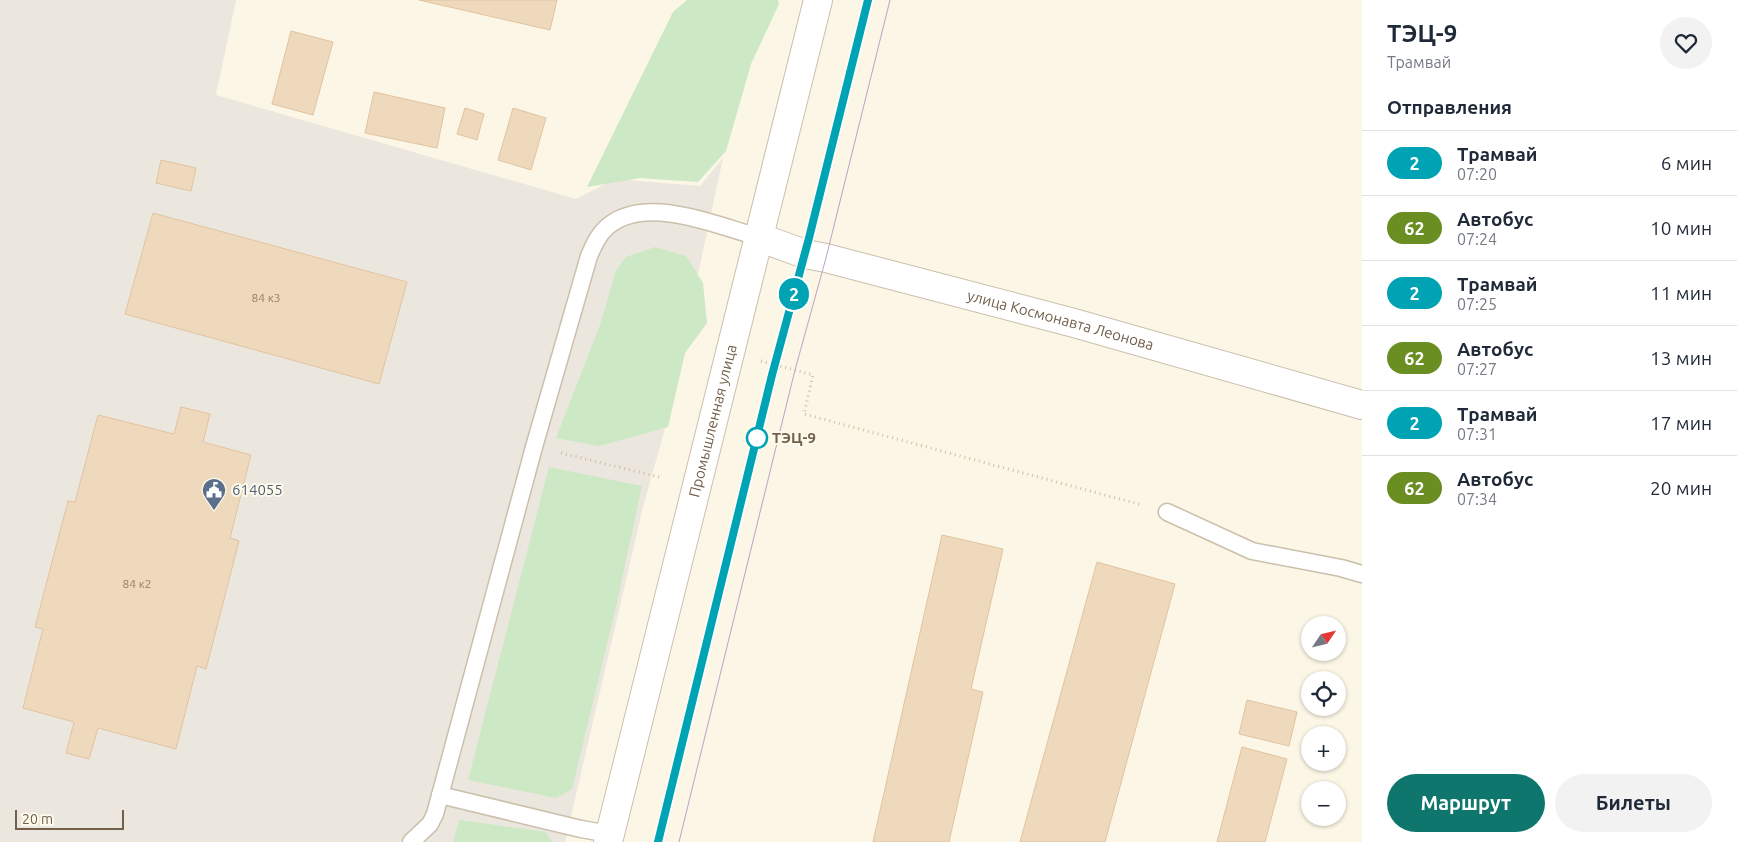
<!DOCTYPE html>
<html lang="ru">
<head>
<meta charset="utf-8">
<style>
  body { margin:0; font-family:Ubuntu,sans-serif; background:#f2f2f3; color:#1f2937; height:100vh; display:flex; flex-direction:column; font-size:19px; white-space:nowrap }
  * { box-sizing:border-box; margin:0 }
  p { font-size:16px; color:#747a83 }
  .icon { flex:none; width:28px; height:28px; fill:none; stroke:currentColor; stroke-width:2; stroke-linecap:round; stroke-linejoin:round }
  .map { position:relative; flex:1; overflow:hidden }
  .sheet { display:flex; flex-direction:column; background:#fff; width:375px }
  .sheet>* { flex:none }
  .badge { padding:0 10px; border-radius:16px; font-size:18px; line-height:32px }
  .needle { width:32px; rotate:55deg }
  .fabs { position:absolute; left:1301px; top:616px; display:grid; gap:10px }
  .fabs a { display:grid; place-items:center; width:45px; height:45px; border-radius:50%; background:#fff; box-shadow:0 1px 4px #0004; font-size:25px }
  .scale { position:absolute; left:15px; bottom:12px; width:109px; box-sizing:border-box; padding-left:5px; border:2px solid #73604b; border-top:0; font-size:14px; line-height:18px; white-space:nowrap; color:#73604b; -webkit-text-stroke:4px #fefaeb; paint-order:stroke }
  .map>.badge { position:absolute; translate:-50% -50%; box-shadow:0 0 0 2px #fff }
  h2 { padding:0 25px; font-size:19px; line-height:45px }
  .round { display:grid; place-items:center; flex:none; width:52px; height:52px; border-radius:26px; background:#f2f2f3 }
  .overview { display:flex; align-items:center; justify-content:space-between; height:85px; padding:0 25px }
  h1 { font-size:24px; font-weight:600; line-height:38px }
  .action { display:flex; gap:10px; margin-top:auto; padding:10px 25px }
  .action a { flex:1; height:58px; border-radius:30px; background:#0f766e; color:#fff; font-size:20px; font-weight:600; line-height:58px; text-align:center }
  .action a+a { background:#f2f2f3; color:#1f2937 }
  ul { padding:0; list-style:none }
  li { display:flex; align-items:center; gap:15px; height:65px; padding:0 25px; border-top:1px solid #e0e1e3 }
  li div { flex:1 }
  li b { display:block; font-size:19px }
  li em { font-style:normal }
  li .badge { min-width:55px; font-weight:700; text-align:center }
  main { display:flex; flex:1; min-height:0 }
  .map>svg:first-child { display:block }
</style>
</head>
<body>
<main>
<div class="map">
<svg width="1362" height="842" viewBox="0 0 1362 842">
  <rect width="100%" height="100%" fill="#fbf6e5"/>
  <polygon fill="#ebe7df" points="0,0 236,0 216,95 576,199 615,179 700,186 723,158 664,432 643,507 565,842 0,842"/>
  <g fill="#cde8c4">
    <polygon points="687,0 778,0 779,4 751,64 726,151 698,182 640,178 587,187 673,12"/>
    <polygon points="655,247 686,256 703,283 707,323 685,353 668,427 599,446 556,438 600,325 616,270 626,257"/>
    <polygon points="549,467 642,486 616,607 572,789 556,798 468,780"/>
    <polygon points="459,820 546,832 552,842 453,842"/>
  </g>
  <g fill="#efd9bd" stroke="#e1c39f">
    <polygon points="419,0 557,0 550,30"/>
    <polygon points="291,31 333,42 313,115 272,104"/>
    <polygon points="374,92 445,108 437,148 365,133"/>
    <polygon points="465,108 484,114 477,140 457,134"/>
    <polygon points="513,108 546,118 531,170 498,160"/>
    <polygon points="161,160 196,168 191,191 156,183"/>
    <polygon points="153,213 407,282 379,384 125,314"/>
    <polygon points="181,407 210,414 203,442 251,455 230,538 239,541 206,669 197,666 176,749 98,728 89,759 66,753 74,722 23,708 43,629 35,627 68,501 75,502 98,415 174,434"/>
    <polygon points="942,535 1003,549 971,689 983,692 949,842 873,842"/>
    <polygon points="1097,562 1175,584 1105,842 1020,842"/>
    <polygon points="1247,700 1297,712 1289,746 1239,734"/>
    <polygon points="1242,747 1287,759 1265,842 1217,842"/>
  </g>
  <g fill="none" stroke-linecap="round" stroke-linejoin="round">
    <g stroke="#ccbfac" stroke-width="19">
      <g id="service">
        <polyline points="1167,512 1252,551 1341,568 1362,574"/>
        <polyline points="440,795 581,829 610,834"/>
        <path d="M411,842L430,824L435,814L534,447L589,256C594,245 598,235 607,227C645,194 716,225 758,237"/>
      </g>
    </g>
    <g stroke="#ccbfac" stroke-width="30">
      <g id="tertiary">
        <path id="s1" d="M758,237L805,254L826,258L1074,323L1362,405"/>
        <path id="s2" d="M608,842L818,0"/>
      </g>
    </g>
    <g stroke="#d4bda1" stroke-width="3" stroke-dasharray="1 4" stroke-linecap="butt">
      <polyline points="761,361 813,375 804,414 1142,505"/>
      <polyline points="561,453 659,477"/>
    </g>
    <use href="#service" stroke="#fff" stroke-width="16"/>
    <use href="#tertiary" stroke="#fff" stroke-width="28"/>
    <g stroke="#baa4c4" stroke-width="1">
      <polyline points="658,842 772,375 805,254 868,0"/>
      <polyline points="679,842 795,370 826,258 890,0"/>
    </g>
  </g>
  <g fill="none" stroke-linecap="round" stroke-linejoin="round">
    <g stroke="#fff" stroke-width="11">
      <polyline id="line" points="658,842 772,375 809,238 868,0"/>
    </g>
    <use href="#line" stroke="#00a3b4" stroke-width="8"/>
  </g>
  <defs>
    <g id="civic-pin" transform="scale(1.25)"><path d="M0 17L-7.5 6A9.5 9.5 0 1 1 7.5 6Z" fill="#5c6f8a" stroke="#fefaeb"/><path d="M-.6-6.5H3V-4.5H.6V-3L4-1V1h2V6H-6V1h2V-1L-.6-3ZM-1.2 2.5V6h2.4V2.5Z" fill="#fff"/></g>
  </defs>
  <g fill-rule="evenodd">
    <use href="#civic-pin" x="214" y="490"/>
  </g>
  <circle fill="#fff" stroke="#00a3b4" stroke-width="2.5" cx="757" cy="438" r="10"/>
  <g text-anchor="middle" stroke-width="4" stroke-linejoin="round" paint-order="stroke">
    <g font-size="12" fill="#927e68">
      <text x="266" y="302">84 к3</text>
      <text x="137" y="588">84 к2</text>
    </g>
    <g font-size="15" fill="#73604b" stroke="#fefaeb">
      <text dy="5" stroke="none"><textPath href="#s1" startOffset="314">улица Космонавта Леонова</textPath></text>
      <text dy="5" stroke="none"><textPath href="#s2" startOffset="434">Промышленная улица</textPath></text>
    </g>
    <g font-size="15" font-weight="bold" fill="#73604b" stroke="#fefaeb" text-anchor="start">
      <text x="772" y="443">ТЭЦ-9</text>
    </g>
    <g font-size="15" fill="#4e5e75" stroke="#fefaeb" text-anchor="start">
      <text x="232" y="495">614055</text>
    </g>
  </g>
</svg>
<div class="fabs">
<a><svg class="needle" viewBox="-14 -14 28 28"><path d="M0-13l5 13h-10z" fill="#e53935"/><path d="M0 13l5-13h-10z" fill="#747a83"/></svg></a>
<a><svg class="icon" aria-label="locate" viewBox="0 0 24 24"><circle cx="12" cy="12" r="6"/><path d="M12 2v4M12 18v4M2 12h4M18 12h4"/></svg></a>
<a>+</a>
<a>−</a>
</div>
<div class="scale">20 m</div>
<b class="badge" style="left:794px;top:294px;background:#00a3b4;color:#fff">2</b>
</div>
<section class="sheet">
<div class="overview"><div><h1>ТЭЦ-9</h1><p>Трамвай</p></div><a class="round"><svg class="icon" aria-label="heart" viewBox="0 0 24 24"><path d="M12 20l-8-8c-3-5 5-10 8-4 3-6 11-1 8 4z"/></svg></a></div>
<h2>Отправления</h2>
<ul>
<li><span class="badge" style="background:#00a3b4;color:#fff">2</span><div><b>Трамвай</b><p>07:20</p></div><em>6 мин</em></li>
<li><span class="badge" style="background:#6b8e23;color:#fff">62</span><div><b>Автобус</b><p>07:24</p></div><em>10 мин</em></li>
<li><span class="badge" style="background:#00a3b4;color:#fff">2</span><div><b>Трамвай</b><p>07:25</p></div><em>11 мин</em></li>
<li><span class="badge" style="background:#6b8e23;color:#fff">62</span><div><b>Автобус</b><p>07:27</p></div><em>13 мин</em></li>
<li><span class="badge" style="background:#00a3b4;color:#fff">2</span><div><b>Трамвай</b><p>07:31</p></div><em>17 мин</em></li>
<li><span class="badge" style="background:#6b8e23;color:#fff">62</span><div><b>Автобус</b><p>07:34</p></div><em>20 мин</em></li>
</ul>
<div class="action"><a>Маршрут</a><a>Билеты</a></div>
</section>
</main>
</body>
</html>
